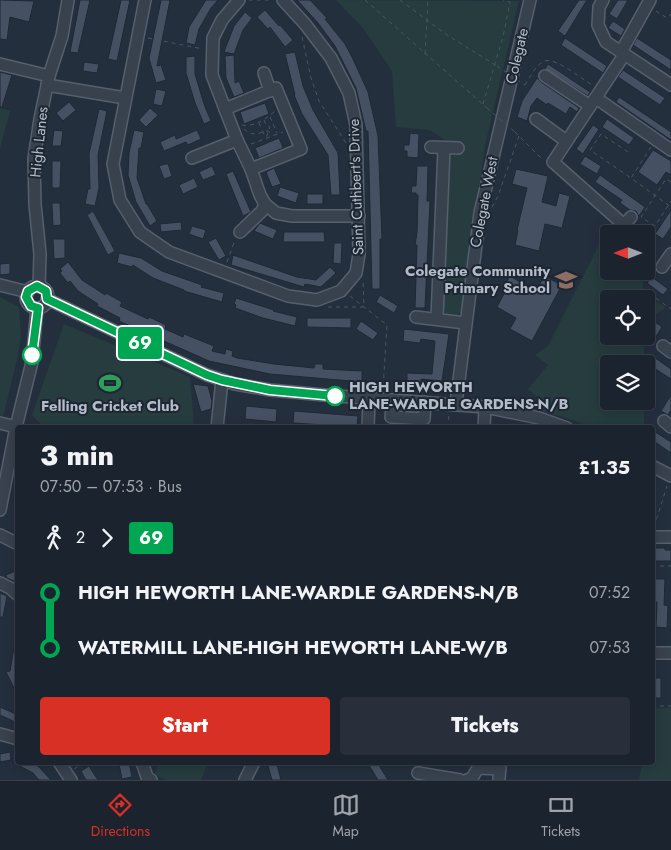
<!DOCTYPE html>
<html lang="en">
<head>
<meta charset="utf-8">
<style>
  body { margin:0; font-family:Jost,sans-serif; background:#282f3a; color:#f1f3f6; height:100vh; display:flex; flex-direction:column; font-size:19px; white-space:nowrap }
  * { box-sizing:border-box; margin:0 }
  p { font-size:16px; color:#a0a4aa }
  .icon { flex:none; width:28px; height:28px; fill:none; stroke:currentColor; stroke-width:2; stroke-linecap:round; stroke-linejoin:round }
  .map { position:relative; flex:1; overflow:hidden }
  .drawer { position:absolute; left:15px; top:425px; width:640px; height:340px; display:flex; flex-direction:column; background:#1b232e; border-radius:5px; box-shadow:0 2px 12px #0003,0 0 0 1px #39404a }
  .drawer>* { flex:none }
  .badge { padding:0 10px; border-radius:4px; font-size:18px; line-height:32px }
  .needle { width:32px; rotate:270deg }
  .controls { position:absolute; left:600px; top:225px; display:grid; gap:10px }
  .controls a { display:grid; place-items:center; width:55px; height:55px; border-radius:5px; background:#1b232e; box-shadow:0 2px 12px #0003,0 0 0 1px #39404a; font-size:25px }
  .map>.badge { position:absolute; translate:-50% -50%; box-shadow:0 0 0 2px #fff }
  .legs { display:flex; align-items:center; gap:8px; height:55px; padding:0 25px; font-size:16px }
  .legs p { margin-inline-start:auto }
  .summary { display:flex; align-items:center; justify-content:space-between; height:85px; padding:0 25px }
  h1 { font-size:28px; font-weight:800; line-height:38px }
  .primary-button { display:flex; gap:10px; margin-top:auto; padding:10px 25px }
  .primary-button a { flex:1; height:58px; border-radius:5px; background:#d93025; color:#fff; font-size:20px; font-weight:800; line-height:58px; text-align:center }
  .primary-button a+a { background:#282f3a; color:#f1f3f6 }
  ul { padding:0 25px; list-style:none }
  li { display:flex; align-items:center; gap:18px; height:55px; font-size:19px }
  li i { display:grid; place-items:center; width:8px; height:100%; margin:0 6px; background:currentColor }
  li i::after { content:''; width:12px; height:12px; margin:-6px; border:4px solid; border-radius:50%; background:#1b232e }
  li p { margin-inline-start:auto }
  li:first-child i { background:linear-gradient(#0000 50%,currentColor 0) }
  li:last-child i { background:linear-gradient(currentColor 50%,#0000 0) }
  .tabs { display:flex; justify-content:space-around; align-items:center; height:70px; border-top:1px solid #39404a; background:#1b232e; font-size:14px; color:#a0a4aa }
  .tabs a { display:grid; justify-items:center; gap:2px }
  .tabs .active { color:#d93025 }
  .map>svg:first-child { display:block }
</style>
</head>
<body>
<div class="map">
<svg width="671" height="780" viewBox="0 0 671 780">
  <rect width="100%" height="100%" fill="#242f3e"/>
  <g fill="#263c3f">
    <polygon points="336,0 519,1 485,146 462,312 455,317 446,314 442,304 449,143 430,130 396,127 392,71 363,28"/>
    <polygon points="0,108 10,111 0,148"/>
    <polygon points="609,225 620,234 609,234 609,271 643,271 643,299 609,299 609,336 644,336 644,364 609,364 609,401 644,401 644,427 593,427 566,418 537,410 540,399 528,389 548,365 535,355 548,346"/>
    <polygon points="646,294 666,308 653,316 648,314 646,316"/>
    <polygon points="0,297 19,307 21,335 18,355 3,417 0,415"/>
    <polygon points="64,324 190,377 194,427 43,427 32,415"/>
    <polygon points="653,708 671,708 671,780 639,780 642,763 652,762"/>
    <polygon points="159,763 159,762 208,763 201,780 167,780 154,775"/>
  </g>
  <g fill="#455162" stroke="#1f2835">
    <polygon points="0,0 34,1 29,22 10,17 7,40 0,39"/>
    <polygon points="80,0 90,0 78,53 70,52"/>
    <polygon points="121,0 130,0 117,61 108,59"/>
    <polygon points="161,0 170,0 157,66 161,65 166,80 156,83 149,58"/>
    <polygon points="206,0 218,0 211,8 199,29 195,45 186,43 189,27"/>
    <polygon points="297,0 310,0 327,18 325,19 345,44 352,57 368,92 378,136 382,239 380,239 380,289 372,289 368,131 366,131 356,88 335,46 318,23"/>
    <polygon points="579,0 587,0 565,36 558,31"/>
    <polygon points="618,0 628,0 617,19 609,14"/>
    <polygon points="265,10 279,26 280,25 293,40 285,47 270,27 268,29 257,17"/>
    <polygon points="245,12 252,18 243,30 234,54 224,52 234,26"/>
    <polygon points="613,21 625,29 621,36 608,28"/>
    <polygon points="565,38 607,66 603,73 561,45"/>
    <polygon points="637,38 671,60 671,70 633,45"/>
    <polygon points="295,52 303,86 313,110 338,153 340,195 331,195 328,155 302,114 294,95 295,95 285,54"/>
    <polygon points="234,55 235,83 239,81 244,93 234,97 226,78 225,56"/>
    <polygon points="195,56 195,74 204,104 211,121 204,124 195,103 186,73 186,57"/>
    <polygon points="84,62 99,64 97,73 83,71"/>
    <polygon points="548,64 590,92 588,96 545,69"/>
    <polygon points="623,70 665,98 660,105 618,77"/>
    <polygon points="0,72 12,75 2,107 0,107"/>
    <polygon points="537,78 541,82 579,108 577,112 570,107 566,114 548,103 547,105 537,98 531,106 527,121 517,117 522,101"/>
    <polygon points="156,89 166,91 162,106 153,104"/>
    <polygon points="619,97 671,132 671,140 616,102"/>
    <polygon points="69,102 76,110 63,121 56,113"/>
    <polygon points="265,103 269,114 244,124 240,112"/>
    <polygon points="150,108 158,115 146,127 139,120"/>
    <polygon points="99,109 107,111 98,155 99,188 95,206 85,204 88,189 90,189 89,154"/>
    <polygon points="607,119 634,138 629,145 602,127"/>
    <polygon points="593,125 599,129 583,154 576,149"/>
    <polygon points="54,130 63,131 61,146 52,146"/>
    <polygon points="134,130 144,132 141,148 139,148 137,178 146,204 147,204 157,221 150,226 136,202 128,175 129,153"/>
    <polygon points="197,130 201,139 188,145 186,142 164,151 160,142 175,135 176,139"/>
    <polygon points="410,133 419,134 418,158 407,157 407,151 404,151 404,145 409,145"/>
    <polygon points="279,138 283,148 259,158 255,148"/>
    <polygon points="653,150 671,161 671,175 666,172 657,185 638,172"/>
    <polygon points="585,156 601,166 597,174 580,164"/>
    <polygon points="52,161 61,161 60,188 52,188"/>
    <polygon points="165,164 168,164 172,176 164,179 159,166"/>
    <polygon points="212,166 216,175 203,180 199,172"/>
    <polygon points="417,166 428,166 427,201 430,201 425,308 415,308 417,245 415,245 417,233 418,195 416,195 416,193 411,193 412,186 416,186"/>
    <polygon points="274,168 281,184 272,187 266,172"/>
    <polygon points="516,169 548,176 542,202 556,206 559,193 570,196 562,228 545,224 539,251 515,245 518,230 517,230 527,188 512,184"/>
    <polygon points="233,171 251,212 243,216 226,174"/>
    <polygon points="600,175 645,207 639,216 636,211 630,210 620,203 622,200 595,182"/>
    <polygon points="194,178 198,187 183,194 179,185"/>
    <polygon points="280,187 299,193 296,203 277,196"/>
    <rect x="307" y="194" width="16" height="10"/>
    <polygon points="52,203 60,203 61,225 53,226"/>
    <polygon points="671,210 671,227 663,239 655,234"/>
    <polygon points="93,211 115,251 108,255 87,215"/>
    <polygon points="181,222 182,230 161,232 160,224"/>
    <polygon points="260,223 277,230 273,239 254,231"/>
    <polygon points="636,223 655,235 646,248 646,234 634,234 630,231"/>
    <polygon points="192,226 206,230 203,239 189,234"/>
    <polygon points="284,232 324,232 325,242 283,242"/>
    <polygon points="216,238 226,256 219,260 208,242"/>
    <polygon points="53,239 65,239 65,258 54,259"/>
    <polygon points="334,243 342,243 341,264 333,263"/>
    <polygon points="119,253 141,258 162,271 202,285 201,287 224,293 222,302 184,291 184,290 153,278 133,265 132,267 117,263"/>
    <polygon points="233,255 297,277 316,280 330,267 336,273 321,287 305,284 304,287 231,265"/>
    <polygon points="68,262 82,280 105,295 106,293 122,302 120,306 148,319 149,317 166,325 165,329 183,337 184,334 214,346 212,351 225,354 226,349 233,351 232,356 237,358 274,364 314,368 315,364 323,364 323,369 362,371 362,382 270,374 209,361 119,321 120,318 97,306 98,304 78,291 70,281 68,283 60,273 62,271 60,269"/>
    <polygon points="10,263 10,274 0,275 0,264"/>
    <polygon points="510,276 536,291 544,276 562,285 532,341 510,329 516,318 497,307 506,290 503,288"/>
    <polygon points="652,277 668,289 663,295 647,283"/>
    <polygon points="380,295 398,306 394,313 376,302"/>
    <polygon points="236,298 274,310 273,311 297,317 295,326 263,318 235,308 236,305 234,304"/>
    <polygon points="307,318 351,318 351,328 307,327"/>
    <polygon points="361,321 378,333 373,340 356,329"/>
    <polygon points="655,322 662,327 652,343 644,338"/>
    <polygon points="404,329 449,334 442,381 421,379 421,384 407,384 407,373 432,374 435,341 421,339 420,343 403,341"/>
    <polygon points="651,355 671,369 671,379 646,363"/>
    <polygon points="193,384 208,386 212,401 211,409 201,412"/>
    <polygon points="671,395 671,410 668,415 661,411"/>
    <polygon points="246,406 277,409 276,422 245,419"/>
    <polygon points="294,411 358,416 357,427 293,423"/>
    <polygon points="652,430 671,442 671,453 652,440"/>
    <polygon points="655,548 665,548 665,550 671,550 671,561 655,561"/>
    <polygon points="18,570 18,580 14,581 7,578 6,575"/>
    <polygon points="655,579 665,579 664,605 668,606 667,628 656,627 657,602 654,602"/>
    <polygon points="0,593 7,596 3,617 0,617"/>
    <polygon points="14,647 18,647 18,696 6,672 10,671"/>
    <rect x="652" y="678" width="9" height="20"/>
    <polygon points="0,707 18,715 15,722 0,715"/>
    <polygon points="10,752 11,760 0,762 0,754"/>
    <polygon points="12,762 31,762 39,767 51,780 39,780 33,773"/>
    <polygon points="129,762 132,777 122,779 119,764"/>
    <polygon points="367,762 377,762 388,780 378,780"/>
    <polygon points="277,764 281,780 272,780 268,766"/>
    <polygon points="89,766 94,774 98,780 86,780 81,771"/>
  </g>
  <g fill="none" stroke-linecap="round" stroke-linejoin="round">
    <g stroke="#565f6c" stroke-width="14">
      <g id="minor">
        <polyline points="145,0 113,164 120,200 140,232 169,252 288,296 317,300 341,291 356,273 359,254 356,125 349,93 331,58 305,24 283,0"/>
        <polyline points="239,0 222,20 213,38 212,75 237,140 251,169 260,195 265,204 276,213 292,216 359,216"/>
        <polyline points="603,0 599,7 598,25 606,42 671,85"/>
        <polyline points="621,52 650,0"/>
        <polyline points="624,55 553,162 624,225 631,217"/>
        <polyline points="0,64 49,76"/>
        <polyline points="264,73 270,91"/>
        <polyline points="545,76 590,106"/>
        <polyline points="47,85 125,98"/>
        <polyline points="596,98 671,150"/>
        <polyline points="225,109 276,88 301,149 251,169"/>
        <polyline points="536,119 566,141"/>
        <polyline points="431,147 458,148"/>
        <polyline points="192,158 237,140"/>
        <polyline points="240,232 262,211 265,204"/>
        <polyline points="662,267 671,254"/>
        <polyline points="0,285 28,292"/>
        <circle cx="37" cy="297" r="11"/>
        <polyline points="39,287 40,254 35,204 34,159 40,119 49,76 62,36 68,0"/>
        <polyline points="47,299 207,375 235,384 270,390 324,395 485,407 539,418 567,428"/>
        <polyline points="416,317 465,323"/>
        <polyline points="437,319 444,148"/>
        <polyline points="663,346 671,352"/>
        <polyline points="393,400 391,417 424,419 425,402"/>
        <polyline points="456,404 480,213 530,0"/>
        <polyline points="664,421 671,427"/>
        <polyline points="0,423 16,427"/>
        <polyline points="217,428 222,380"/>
        <polyline points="368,428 369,399"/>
        <polyline points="484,428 485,407"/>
        <polyline points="652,466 671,476"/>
        <polyline points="0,510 16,427 32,362 37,308"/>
        <polyline points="0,535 18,544"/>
        <polyline points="652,537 671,537"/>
        <polyline points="0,583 10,588 18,595"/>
        <polyline points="652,653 671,653"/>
        <polyline points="0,734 18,739"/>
        <polyline points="59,762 71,780"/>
        <polyline points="142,762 147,777 151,780"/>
        <polyline points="418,773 460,780"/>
        <polyline points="245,780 254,762"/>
        <polyline points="467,780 472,778 478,768 500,769"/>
        <polyline points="499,780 500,762"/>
      </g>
    </g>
    <g stroke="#44595c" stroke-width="1" stroke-dasharray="4 4" stroke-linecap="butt">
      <polyline points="249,0 269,0"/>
      <polyline points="365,0 487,108"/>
      <polyline points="400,0 447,35 497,66"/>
      <polyline points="656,11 667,18 671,14"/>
      <polyline points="302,37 311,78 319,101 346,143"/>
      <polyline points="148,38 203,49"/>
      <polyline points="425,54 428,0"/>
      <path d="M525,85C530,77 536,64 545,61C555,57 582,79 592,85"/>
      <polyline points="483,104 503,37 510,2 503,0"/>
      <polyline points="270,117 277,133"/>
      <polyline points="264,120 266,125 270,127 266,138"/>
      <polyline points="259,123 265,137"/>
      <path d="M242,125C255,127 266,119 275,111"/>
      <path d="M244,129C252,137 258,133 268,131L273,135"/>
      <polyline points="515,132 543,160"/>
      <polyline points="251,144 283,132"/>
      <polyline points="651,147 631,178 671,207"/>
      <polyline points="628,152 601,134 590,150 631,178"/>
      <polyline points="671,182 666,179 641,217 655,226 671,201"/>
      <polyline points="492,207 498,196 519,136"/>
      <polyline points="227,262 235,240"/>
      <polyline points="643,289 671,309"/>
      <polyline points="350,296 387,325 383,389"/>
      <polyline points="328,307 364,307 363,280"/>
      <polyline points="448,427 453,428"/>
      <polyline points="448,428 449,413"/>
      <polyline points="654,527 667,486"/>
      <polyline points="652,566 671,566"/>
      <polyline points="652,706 671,706"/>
      <polyline points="74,769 85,762"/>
    </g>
    <use href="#minor" stroke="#38414e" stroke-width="11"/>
    <g stroke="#44595c" stroke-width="1" stroke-dasharray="4 4" stroke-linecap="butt">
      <polyline points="497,66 525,85"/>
      <polyline points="487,108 515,132"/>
    </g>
  </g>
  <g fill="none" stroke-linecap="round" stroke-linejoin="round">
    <g stroke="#fff" stroke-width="11">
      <polyline id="line-1" points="32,355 38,308 31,306 26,297 28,291 37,286 46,291 47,299 207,375 222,380 270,390 335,396"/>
    </g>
    <use href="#line-1" stroke="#00a651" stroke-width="8"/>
  </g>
  <defs>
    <g id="school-bare" transform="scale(1.725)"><path d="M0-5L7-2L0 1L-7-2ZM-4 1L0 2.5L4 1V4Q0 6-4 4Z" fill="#8d6e63" stroke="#1d2633" stroke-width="2.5" paint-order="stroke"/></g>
    <g id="stadium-bare" transform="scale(1.725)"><path d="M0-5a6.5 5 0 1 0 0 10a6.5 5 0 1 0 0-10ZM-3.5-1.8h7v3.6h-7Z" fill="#2e9e5b" stroke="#1d2633" stroke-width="2.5" paint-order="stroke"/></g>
  </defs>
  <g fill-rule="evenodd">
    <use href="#school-bare" x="566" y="280"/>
    <use href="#stadium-bare" x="110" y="383"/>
  </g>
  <g fill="#fff" stroke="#00a651" stroke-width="2.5">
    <circle cx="32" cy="355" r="9"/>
    <circle cx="335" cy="396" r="9"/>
  </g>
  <g text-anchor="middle" stroke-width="4" stroke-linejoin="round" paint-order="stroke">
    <g font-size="15" fill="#b4bcc9" stroke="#1d2633">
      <text transform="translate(517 56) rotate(-77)" y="5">Colegate</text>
      <text transform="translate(39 142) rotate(-84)" y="5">High Lanes</text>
      <text transform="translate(356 187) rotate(-92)" y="5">Saint Cuthbert's Drive</text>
      <text transform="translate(484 202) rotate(-79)" y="5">Colegate West</text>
    </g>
    <g font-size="15" font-weight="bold" fill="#b4bcc9" stroke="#1d2633" text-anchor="end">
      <text x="550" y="276">Colegate Community<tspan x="550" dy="17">Primary School</tspan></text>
      <text x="110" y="411" text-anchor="middle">Felling Cricket Club</text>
    </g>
    <g font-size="15" font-weight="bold" fill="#b4bcc9" stroke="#1d2633" text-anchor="start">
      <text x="349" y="392">HIGH HEWORTH<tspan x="349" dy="17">LANE-WARDLE GARDENS-N/B</tspan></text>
    </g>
  </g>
</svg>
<div class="controls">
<a><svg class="needle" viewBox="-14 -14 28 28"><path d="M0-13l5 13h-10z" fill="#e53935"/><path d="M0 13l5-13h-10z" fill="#a0a4aa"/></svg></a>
<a><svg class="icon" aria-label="locate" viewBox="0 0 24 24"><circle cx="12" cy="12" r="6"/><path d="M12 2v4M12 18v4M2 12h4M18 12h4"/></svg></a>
<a><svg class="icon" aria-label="layers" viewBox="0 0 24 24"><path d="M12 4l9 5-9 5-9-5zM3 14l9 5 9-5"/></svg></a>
</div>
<b class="badge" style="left:140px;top:343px;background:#00a651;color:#fff">69</b>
<section class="drawer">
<div class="summary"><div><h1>3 min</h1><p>07:50 – 07:53 · Bus</p></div><b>£1.35</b></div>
<div class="legs"><svg class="icon" aria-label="walk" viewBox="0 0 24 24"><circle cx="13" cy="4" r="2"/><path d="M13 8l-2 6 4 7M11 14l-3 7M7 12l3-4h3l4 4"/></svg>2<svg class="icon" aria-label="forward" viewBox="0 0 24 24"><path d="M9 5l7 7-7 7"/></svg><b class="badge" style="background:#00a651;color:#fff">69</b></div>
<ul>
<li><i style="color:#00a651"></i><b>HIGH HEWORTH LANE-WARDLE GARDENS-N/B</b><p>07:52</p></li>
<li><i style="color:#00a651"></i><b>WATERMILL LANE-HIGH HEWORTH LANE-W/B</b><p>07:53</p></li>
</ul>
<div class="primary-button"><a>Start</a><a>Tickets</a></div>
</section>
</div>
<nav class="tabs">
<a class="active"><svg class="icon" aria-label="directions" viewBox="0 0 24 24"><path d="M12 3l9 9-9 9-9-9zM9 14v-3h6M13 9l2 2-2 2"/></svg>Directions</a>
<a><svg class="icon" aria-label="map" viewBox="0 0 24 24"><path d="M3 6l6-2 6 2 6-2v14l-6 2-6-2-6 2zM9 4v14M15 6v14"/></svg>Map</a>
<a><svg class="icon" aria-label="tickets" viewBox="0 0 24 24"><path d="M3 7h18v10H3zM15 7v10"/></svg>Tickets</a>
</nav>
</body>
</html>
